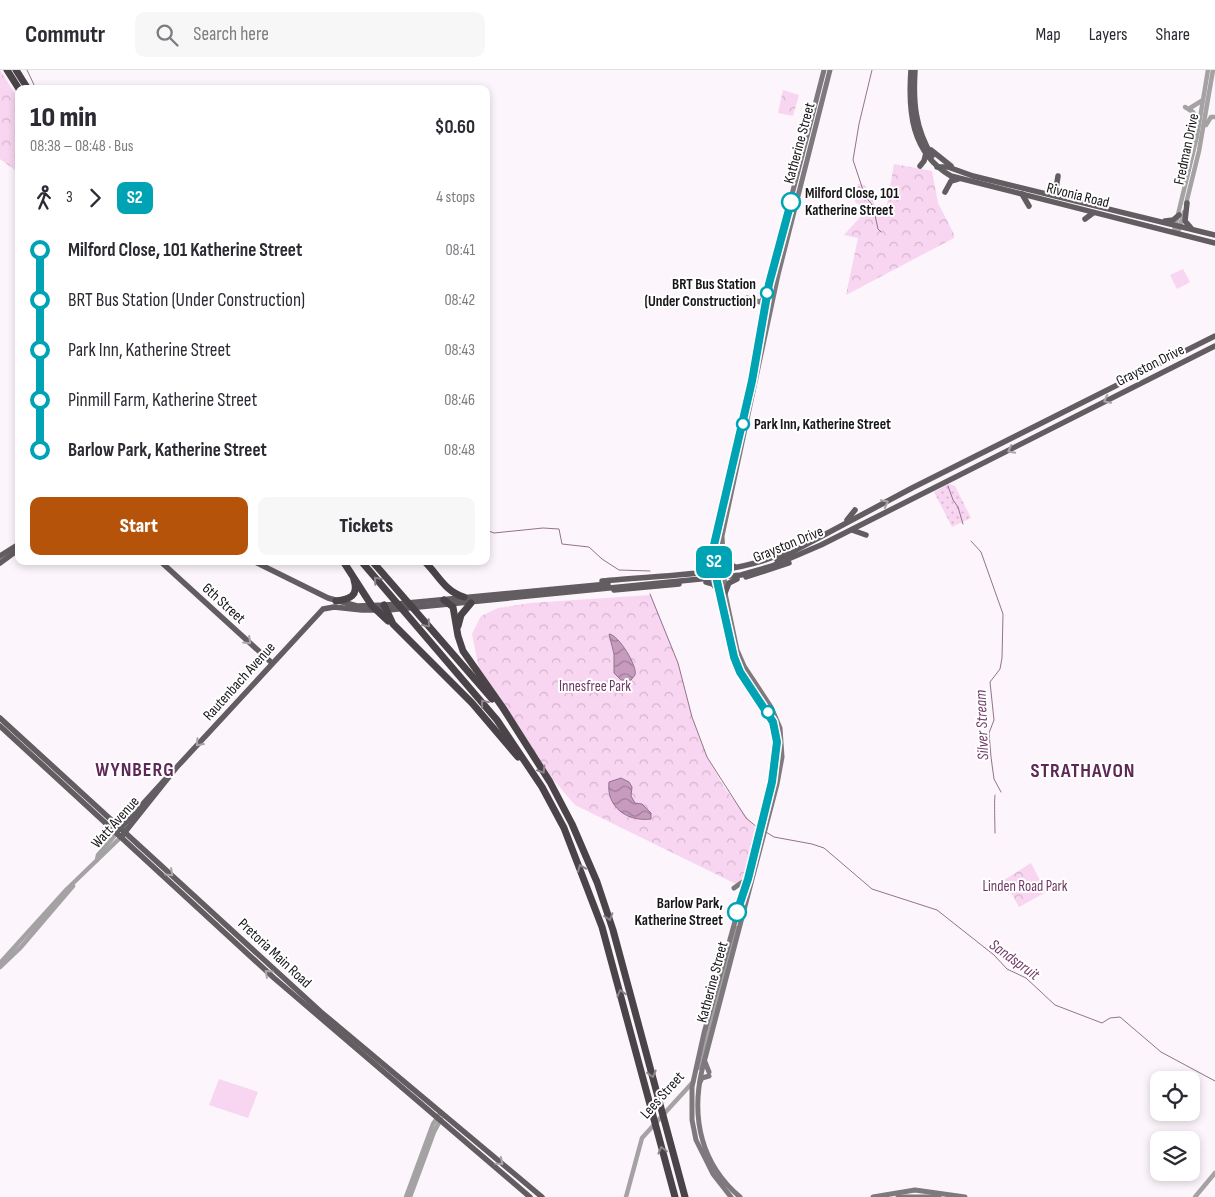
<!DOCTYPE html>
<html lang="en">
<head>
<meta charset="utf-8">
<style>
  body { margin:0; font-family:"Sofia Sans Condensed",sans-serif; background:#f7f7f7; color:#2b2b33; height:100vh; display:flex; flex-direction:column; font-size:19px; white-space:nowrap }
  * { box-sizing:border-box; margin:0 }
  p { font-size:16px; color:#7c7c81 }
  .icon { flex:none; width:28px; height:28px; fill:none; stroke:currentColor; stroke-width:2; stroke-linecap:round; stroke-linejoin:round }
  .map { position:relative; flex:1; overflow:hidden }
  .side { position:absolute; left:15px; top:15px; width:475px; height:480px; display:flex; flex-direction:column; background:#fff; border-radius:10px; box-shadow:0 2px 8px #0003 }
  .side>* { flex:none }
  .badge { padding:0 10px; border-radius:8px; font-size:18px; line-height:32px }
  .fabs { position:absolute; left:1150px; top:1001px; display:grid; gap:10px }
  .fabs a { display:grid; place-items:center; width:50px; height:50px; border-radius:10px; background:#fff; box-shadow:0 2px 8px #0003; font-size:25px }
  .map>.badge { position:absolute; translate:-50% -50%; box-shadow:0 0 0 2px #fff }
  .legs { display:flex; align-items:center; gap:8px; height:55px; padding:0 15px; font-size:16px }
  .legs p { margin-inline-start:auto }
  .head { display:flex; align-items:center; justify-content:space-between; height:85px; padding:0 15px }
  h1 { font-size:28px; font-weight:800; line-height:38px }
  .button { display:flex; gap:10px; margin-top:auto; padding:10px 15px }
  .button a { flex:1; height:58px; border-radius:10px; background:#b45309; color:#fff; font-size:20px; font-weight:800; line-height:58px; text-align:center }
  .button a+a { background:#f7f7f7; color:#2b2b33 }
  ul { padding:0 15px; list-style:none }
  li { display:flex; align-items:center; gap:18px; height:50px; font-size:19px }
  li i { display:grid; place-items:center; width:8px; height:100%; margin:0 6px; background:currentColor }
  li i::after { content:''; width:12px; height:12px; margin:-6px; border:4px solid; border-radius:50%; background:#fff }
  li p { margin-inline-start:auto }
  li:first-child i { background:linear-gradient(#0000 50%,currentColor 0) }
  li:last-child i { background:linear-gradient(currentColor 50%,#0000 0) }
  header { display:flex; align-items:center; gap:30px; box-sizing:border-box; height:70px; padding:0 25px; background:#fff; border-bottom:1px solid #e1e1e2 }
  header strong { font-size:24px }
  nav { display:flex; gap:28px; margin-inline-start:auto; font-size:18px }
  .search { width:350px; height:45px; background:#f7f7f7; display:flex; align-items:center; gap:12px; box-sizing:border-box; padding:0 18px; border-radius:10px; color:#7c7c81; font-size:19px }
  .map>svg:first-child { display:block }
</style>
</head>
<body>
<header>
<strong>Commutr</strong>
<div class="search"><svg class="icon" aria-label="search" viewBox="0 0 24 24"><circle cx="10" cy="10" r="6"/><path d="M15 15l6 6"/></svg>Search here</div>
<nav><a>Map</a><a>Layers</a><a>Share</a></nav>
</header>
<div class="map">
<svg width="1215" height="1127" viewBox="0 0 1215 1127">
  <defs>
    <pattern id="grass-dots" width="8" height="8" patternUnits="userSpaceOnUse" patternTransform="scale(1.25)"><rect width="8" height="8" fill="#f8d5f0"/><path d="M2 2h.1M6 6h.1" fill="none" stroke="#d4b6cd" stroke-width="1.8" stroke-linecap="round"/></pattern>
    <pattern id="park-crowns" width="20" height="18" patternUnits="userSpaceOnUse" patternTransform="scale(1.25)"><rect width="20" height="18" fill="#f8d5f0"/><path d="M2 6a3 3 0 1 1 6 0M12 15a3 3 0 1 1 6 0" fill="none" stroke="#d4b6cd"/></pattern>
    <pattern id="water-waves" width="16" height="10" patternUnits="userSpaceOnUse" patternTransform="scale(1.25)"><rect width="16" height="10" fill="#c69bbd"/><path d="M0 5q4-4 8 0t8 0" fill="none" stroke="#a07d99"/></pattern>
  </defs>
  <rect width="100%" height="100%" fill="#fcf5fb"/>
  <polygon fill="url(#grass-dots)" points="949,414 955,416 971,448 952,457 934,422"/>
  <g fill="url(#park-crowns)">
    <polygon points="0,0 19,30 19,103 0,89"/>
    <polygon points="783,20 799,25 793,46 778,43"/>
    <polygon points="894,94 932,101 938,133 954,164 954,168 846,225 858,168 844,165 862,145 861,136 855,132 858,114 865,115 875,135 887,135"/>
    <polygon points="651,525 678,593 692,647 707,687 724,717 757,760 747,802 738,815 575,735 550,706 480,604 472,564 481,546 498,538 530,533"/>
    <polygon points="1031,793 1046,822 1019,837 1004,810"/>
  </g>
  <g fill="#f8d5f0">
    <polygon points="1183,199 1190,212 1177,219 1170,205"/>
    <polygon points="219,1009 258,1022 248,1048 209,1035"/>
  </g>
  <g fill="url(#water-waves)" stroke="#92738c">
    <path d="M609,564C619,565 638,597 635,605L631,610H621L614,603V584Z"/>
    <path d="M621,708L629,712L632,717L631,726L635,733L642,734L651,743V749C627,752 606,737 609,712Z"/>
  </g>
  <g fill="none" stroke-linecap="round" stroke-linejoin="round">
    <g stroke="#92738c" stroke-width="1">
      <polyline points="27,0 36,19"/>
      <polyline points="872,0 859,54 853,90 865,126 873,136 878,159 881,162"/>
      <polyline points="948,416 953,430 958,437 963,454"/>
      <polyline points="486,460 494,463 543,458 559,459 562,474 589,477 602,489 619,500 650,501"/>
      <polyline points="971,471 981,482 1003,544 1002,588 1000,599 990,612 994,650 989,663 991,687 994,709 1001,722"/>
      <polyline points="650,524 678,593 692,647 707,687 746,748 758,758"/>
      <path d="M995,725C994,727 995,757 995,763"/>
      <polyline points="766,762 774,767 812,774 824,778 872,819 937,840 994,885 1007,899 1026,908 1055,935 1102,953 1110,948 1120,947 1161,982 1215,1011"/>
    </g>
    <g stroke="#a5a2a4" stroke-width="4.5">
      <polyline points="1185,37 1193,42 1199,50"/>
      <polyline points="1190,38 1203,30"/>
      <polyline points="1206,55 1211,47 1215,47"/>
      <polyline points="1186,134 1199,81 1213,0"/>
      <polyline points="1174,161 1197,66 1208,0"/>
      <polyline points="1178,162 1184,142"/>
      <polyline points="97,790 98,785 117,763"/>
      <polyline points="0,893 67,819 121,767"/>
      <polyline points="0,897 21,877 73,816"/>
      <polyline points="698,998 737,858"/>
      <polyline points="406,1127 433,1054 439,1045"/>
      <polyline points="410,1127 434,1062 441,1049"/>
      <polyline points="626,1127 642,1068 693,1012"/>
      <polyline points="1195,1127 1215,1103"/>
    </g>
    <g stroke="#7e797d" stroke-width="5">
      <polyline points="747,228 760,232 766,226"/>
      <polyline points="734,818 747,809"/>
      <polyline points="705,992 709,1002"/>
      <polyline points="700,1012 702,1008 709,1006"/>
      <polyline points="731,1127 713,1104 696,1070 692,1050 692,1017 704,963 759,765 777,677 773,652 740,602 734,587 717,511 714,475 752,311 769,214 824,0"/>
      <path d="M740,1127C701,1094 691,1048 702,1000L777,714L782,687L780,658L771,637L744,596L737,580L725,523L722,466L778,205L830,0"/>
      <polyline points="873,1127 915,1120 965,1127"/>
      <polyline points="898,1127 939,1127"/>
    </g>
    <g stroke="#625d61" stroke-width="5.5">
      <path d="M911,0C908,41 911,83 951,106L1215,173"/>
      <path d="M915,0C913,32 915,58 932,86"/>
      <polyline points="931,80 951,96"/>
      <polyline points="920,96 924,91 926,83"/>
      <polyline points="937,97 948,97 973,106 1215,165"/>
      <polyline points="1058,106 1056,119 1062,127"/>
      <polyline points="945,122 951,111 958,109"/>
      <polyline points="1022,124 1029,136"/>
      <polyline points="1187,133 1185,151 1191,158"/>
      <polyline points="1085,149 1093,143"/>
      <polyline points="1165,151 1173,150 1179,145"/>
      <polyline points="847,450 855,440"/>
      <polyline points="852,460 866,465"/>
      <polyline points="722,478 726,492 735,497"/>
      <polyline points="0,486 19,474"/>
      <polyline points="777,490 912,418 1215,266"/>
      <polyline points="160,491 272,593"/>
      <polyline points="253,491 328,528 357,536 386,535 608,514"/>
      <polyline points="0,493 19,479"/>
      <polyline points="701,499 710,494 714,475"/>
      <polyline points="746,507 789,493"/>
      <path d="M602,511C657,505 737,506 785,482"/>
      <polyline points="706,512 713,514 719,522"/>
      <polyline points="614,520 679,514"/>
      <polyline points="725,523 729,513 737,509"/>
      <polyline points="0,648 321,942 542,1127"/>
      <polyline points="0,656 274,908 530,1127"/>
      <polyline points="119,760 170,704"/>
      <polyline points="121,767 176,698 323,539 334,537 362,540 388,540 741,505 772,496 821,475 1215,276"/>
    </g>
    <g stroke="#4a4449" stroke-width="7">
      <polyline points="7,0 19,19"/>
      <polyline points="16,0 28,19"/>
      <polyline points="343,491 372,536 388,551"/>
      <polyline points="361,491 497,650 542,717 564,758 602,857 675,1127"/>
      <polyline points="372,491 492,629"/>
      <path d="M424,491C438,504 444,521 464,527"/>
      <polyline points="444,530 453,537 458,566 463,581 503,638 550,712 572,754 597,812 613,860 685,1127"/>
      <path d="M336,531C350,529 359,526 354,510"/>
      <polyline points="384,535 393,554 472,633 518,687"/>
      <polyline points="458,556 461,545 471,533"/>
    </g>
  </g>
  <defs><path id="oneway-chevron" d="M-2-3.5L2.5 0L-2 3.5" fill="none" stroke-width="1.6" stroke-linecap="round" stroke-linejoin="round" transform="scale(1.25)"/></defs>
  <g stroke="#a9a6a8">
    <use href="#oneway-chevron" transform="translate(1107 330) rotate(153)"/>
    <use href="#oneway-chevron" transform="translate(1011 380) rotate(153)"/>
    <use href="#oneway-chevron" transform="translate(885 433) rotate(-27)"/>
    <use href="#oneway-chevron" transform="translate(248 571) rotate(43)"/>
    <use href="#oneway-chevron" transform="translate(199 673) rotate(132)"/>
    <use href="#oneway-chevron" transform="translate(170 803) rotate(43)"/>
    <use href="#oneway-chevron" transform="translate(268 903) rotate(-138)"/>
    <use href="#oneway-chevron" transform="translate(500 1092) rotate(40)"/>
  </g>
  <g stroke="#898589">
    <use href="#oneway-chevron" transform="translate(377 510) rotate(-131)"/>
    <use href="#oneway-chevron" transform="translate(427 554) rotate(49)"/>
    <use href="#oneway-chevron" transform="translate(484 633) rotate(-130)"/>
    <use href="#oneway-chevron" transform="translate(542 700) rotate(58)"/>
    <use href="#oneway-chevron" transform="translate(581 798) rotate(-112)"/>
    <use href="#oneway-chevron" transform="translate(609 847) rotate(72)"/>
    <use href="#oneway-chevron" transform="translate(621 923) rotate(-105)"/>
    <use href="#oneway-chevron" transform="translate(652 1004) rotate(76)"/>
    <use href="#oneway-chevron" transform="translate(662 1080) rotate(-105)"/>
  </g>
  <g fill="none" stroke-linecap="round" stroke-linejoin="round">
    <g stroke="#fff" stroke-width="11">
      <polyline id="line-1" points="737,842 748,809 772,712 777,672 773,652 740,602 734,587 717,511 714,475 752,311 769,214 791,132"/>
    </g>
    <use href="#line-1" stroke="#00a3b4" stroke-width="8"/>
  </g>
  <g fill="#fff" stroke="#00a3b4" stroke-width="2.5">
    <circle cx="791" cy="132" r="9"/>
    <circle cx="767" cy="223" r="6"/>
    <circle cx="743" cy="354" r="6"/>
    <circle cx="768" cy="642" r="6"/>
    <circle cx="737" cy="842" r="9"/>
  </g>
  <g text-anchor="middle" stroke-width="4" stroke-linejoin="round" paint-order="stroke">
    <g font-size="15" fill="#181618" stroke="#fff">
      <text transform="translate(799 73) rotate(-75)" y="5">Katherine Street</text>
      <text transform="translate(1186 79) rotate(-78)" y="5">Fredman Drive</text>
      <text transform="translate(1078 125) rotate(14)" y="5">Rivonia Road</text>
      <text transform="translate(1150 295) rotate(-27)" y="5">Grayston Drive</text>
      <text transform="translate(788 474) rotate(-22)" y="5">Grayston Drive</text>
      <text transform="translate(224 533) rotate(42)" y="5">6th Street</text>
      <text transform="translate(239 611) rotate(-48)" y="5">Rautenbach Avenue</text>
      <text transform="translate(115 752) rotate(-48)" y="5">Watt Avenue</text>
      <text transform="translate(275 883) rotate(43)" y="5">Pretoria Main Road</text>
      <text transform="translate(712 912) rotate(-75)" y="5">Katherine Street</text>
      <text transform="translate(662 1025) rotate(-48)" y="5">Lees Street</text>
    </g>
    <g font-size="15" font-weight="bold" fill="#181618" stroke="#fff" text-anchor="start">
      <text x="805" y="128">Milford Close, 101<tspan x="805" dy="17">Katherine Street</tspan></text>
      <text x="756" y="219" text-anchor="end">BRT Bus Station<tspan x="756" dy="17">(Under Construction)</tspan></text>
      <text x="754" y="359">Park Inn, Katherine Street</text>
      <text x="723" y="838" text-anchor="end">Barlow Park,<tspan x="723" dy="17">Katherine Street</tspan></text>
    </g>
    <g font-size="15" fill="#6e3865" stroke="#fff">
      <text x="595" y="621">Innesfree Park</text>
      <text x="1025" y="821">Linden Road Park</text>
    </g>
    <g font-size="16" font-style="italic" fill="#733c6a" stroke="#fff">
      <text transform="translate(981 655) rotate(-92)" y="6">Silver Stream</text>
      <text transform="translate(1015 889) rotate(36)" y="6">Sandspruit</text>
    </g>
    <g font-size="20" font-weight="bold" letter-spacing="1" fill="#5e2856" stroke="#fff">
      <text x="135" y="706">WYNBERG</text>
      <text x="1083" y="707">STRATHAVON</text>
    </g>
  </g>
</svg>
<div class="fabs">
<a><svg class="icon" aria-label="locate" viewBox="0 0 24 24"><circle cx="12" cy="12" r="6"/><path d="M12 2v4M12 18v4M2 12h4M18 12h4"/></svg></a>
<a><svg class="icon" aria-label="layers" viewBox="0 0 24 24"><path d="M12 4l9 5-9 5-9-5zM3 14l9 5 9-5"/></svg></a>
</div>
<b class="badge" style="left:714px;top:492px;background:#00a3b4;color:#fff">S2</b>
<section class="side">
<div class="head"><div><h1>10 min</h1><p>08:38 – 08:48 · Bus</p></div><b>$0.60</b></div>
<div class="legs"><svg class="icon" aria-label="walk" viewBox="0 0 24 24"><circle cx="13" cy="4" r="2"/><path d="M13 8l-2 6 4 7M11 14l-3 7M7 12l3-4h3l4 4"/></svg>3<svg class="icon" aria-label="forward" viewBox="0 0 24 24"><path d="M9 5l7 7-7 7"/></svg><b class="badge" style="background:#00a3b4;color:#fff">S2</b><p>4 stops</p></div>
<ul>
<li><i style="color:#00a3b4"></i><b>Milford Close, 101 Katherine Street</b><p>08:41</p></li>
<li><i style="color:#00a3b4"></i><span>BRT Bus Station (Under Construction)</span><p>08:42</p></li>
<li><i style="color:#00a3b4"></i><span>Park Inn, Katherine Street</span><p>08:43</p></li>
<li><i style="color:#00a3b4"></i><span>Pinmill Farm, Katherine Street</span><p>08:46</p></li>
<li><i style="color:#00a3b4"></i><b>Barlow Park, Katherine Street</b><p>08:48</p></li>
</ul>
<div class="button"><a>Start</a><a>Tickets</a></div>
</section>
</div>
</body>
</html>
